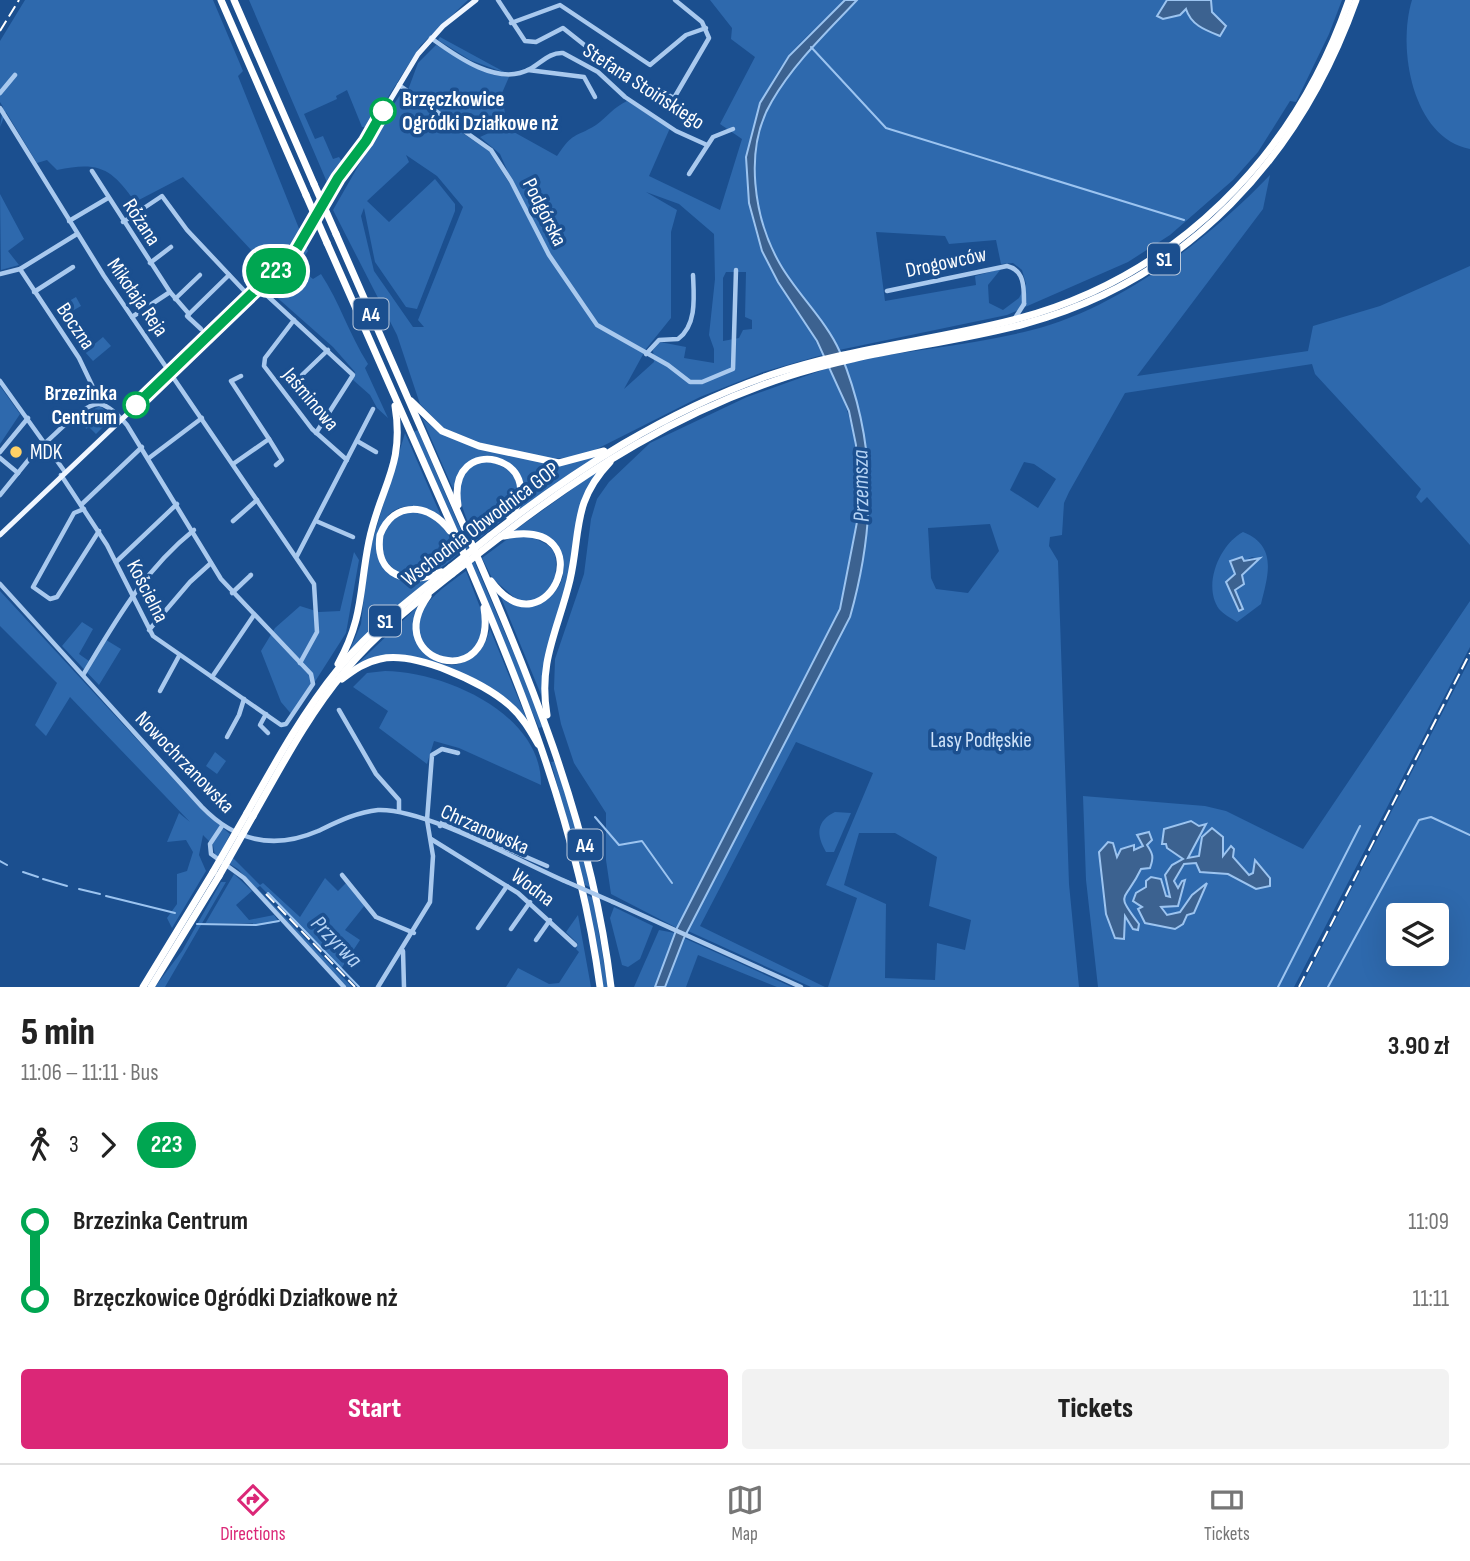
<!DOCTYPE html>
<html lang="en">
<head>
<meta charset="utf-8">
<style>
  body { margin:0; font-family:"Sofia Sans Condensed",sans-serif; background:#f2f2f2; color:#222; height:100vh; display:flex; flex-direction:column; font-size:26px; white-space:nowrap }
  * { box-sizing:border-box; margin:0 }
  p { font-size:23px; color:#767676 }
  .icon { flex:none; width:38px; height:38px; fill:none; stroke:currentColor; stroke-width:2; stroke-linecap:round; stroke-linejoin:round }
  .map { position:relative; height:987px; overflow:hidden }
  .panel { display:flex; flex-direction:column; background:#fff; flex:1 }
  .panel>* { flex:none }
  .badge { padding:0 14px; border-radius:23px; font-size:24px; line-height:46px }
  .tools { position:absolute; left:1386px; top:903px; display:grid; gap:14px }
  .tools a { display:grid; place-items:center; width:63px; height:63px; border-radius:7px; background:#fff; box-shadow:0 7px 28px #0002; font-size:35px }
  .map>.badge { position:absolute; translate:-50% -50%; box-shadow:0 0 0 4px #fff }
  .legs { display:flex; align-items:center; gap:10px; height:77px; padding:0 21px; font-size:23px }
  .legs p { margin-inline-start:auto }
  .summary { display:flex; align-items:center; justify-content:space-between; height:119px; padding:0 21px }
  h1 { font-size:38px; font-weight:800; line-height:52px }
  .cta { display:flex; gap:14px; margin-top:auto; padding:14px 21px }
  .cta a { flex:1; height:80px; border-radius:7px; background:#db2777; color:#fff; font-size:28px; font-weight:800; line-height:80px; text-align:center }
  .cta a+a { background:#f2f2f2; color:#222 }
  ul { padding:0 21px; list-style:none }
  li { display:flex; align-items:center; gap:24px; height:77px; font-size:26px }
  li i { display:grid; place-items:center; width:10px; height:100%; margin:0 9px; background:currentColor }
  li i::after { content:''; width:18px; height:18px; margin:-9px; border:5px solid; border-radius:50%; background:#fff }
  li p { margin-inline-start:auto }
  li:first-child i { background:linear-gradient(#0000 50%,currentColor 0) }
  li:last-child i { background:linear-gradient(currentColor 50%,#0000 0) }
  .dock { display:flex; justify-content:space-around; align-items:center; height:98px; border-top:2px solid #e0e0e0; background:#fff; font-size:19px; color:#767676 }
  .dock a { display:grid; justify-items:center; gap:4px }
  .dock .on { color:#db2777 }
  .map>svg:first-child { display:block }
</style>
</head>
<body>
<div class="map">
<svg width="1470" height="987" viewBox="0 0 1470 987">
  <rect width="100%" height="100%" fill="#1b4f8f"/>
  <g fill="#2e69ad" fill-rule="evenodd">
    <path d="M25,0H213L243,71L238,76L308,251L297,267L313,279L321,274C340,303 349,334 368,364L365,368L388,418L377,408L370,395L352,379L355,372L333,347L256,279L265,269V265L183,177L135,202C112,168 98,161 57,170L47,160L37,163L6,112L0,127L3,107L0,102V41Z"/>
    <polygon points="249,0 468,0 421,45 369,127 362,127 347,90 336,96 337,99 304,114 315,139 323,136 333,159 339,157 343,163 329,187"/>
    <path d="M710,0H845C826,19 804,37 788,57C742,118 735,194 768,263C784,296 809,321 822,355L763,372L700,397L583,456L551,459L484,444L443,428L420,404L397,335L333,210L392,107L402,92L489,151L520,200L500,154L480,137L500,128L512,131L557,156C574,131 573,139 596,125C607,117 614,107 627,101L670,128L649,176L720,210L742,139L720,124L755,57L731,39L732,28ZM406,155L437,176L463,207L418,320L424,327H413L374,271L361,216L364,208L375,262L406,307L417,309L455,211V204L435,179L389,222L367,201L409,162ZM646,192L679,204L714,234L715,279L709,335L714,349V363L684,358L686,347L660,342L653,350L654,362L624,389L646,349L671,318V232L677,210ZM726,272H746L745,317L752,320V329L743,330L739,338L723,341V278Z"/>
    <path d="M857,0H1167L1158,15L1163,19L1186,8C1191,25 1204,30 1220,35L1226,26L1212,12L1211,0H1342L1329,34L1296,102L1290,101L1258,152L1233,180L1170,235L1128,262L1007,315L839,350C817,317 787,285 771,248C752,206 748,144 771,102C793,64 827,32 857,0ZM876,232L945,236L949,244L996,240L1001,264L1013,263L1022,270L1026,284L1019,298L1003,310L989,303L988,285L1001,269L975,276L976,285L885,301Z"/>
    <path d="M1412,0H1470V149C1412,138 1397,48 1412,0Z"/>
    <polygon points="440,37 508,74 470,60 438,40"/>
    <polygon points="436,45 493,75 509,77 502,93 505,114 501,125 495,124 471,133 408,90 418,63"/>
    <path d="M1270,175L1263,209L1137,376L1308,351L1313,326L1380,306L1470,266V545L1427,497L1421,503L1416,497L1421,489L1315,374L1312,364L1125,393L1069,492L1064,503L1062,535L1050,537L1049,546L1058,561L1069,884L1079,987H828L857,898L826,885L873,773L796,742L700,926L825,987H811L688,931L850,617C878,518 873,460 843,363C905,350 970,346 1032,330C1119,308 1209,239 1270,175ZM1024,462L1034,464L1056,479L1038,508L1010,490ZM990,524L999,551L968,593L936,589L931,578L928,528ZM859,833H895L937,857L929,906L971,920L965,950L937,943L935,980L885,978L886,904L844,885Z"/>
    <polygon points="0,194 24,239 8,251 19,265 1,270"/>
    <polygon points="76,297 81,306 62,317 57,308"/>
    <polygon points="103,337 111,346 93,361 85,352"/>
    <path d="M828,368C872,443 861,527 840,609L677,928L611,894L606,860V813L574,763L561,724L554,689L555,659L584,574L591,519L597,499L609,482L650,443L747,397Z"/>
    <polygon points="0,386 20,414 0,444"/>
    <polygon points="100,406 113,417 96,434 89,427 86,429 81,416"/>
    <polygon points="422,418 438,431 556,464 600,455 513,515 521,500 521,481 494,458 462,469 453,489"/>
    <polygon points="418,430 545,726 539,728 413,432"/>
    <path d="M405,433L441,516C426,506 400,499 386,518C380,527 381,546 379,556L406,580L431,578L349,652L361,624L369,552Z"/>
    <path d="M488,460L513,472L520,494L510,514L476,541C470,527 449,484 463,472C469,466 480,463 488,460Z"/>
    <path d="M599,470C572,504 577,542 568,582C559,622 540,655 542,697L500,595C544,627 592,569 542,538C531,531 523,530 511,533Z"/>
    <path d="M406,511L432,515L448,534L458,554C395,615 353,533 406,511Z"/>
    <path d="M1243,532C1278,546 1268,575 1261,604L1237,622C1231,618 1223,614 1219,609C1202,585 1220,544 1243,532ZM1252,557L1258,559L1242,575L1235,590L1243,608L1234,603L1232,579L1235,574L1230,561H1244Z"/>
    <path d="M525,535C559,547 558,551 554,586L535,600H517L492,578L482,558L509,538Z"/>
    <polygon points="354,552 359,560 346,633 293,716 281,702 261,651 275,628 300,606 319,612 340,611"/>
    <path d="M466,571L483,615L479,645L461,658L437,657C432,652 424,647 421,641C404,612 447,585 466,571Z"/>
    <polygon points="0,591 204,812 230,834 223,848 260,885 263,883 300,917 325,878 338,891 346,883 365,905 345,930 360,940 341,969 260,886 257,888 352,987 347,987 238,869 215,855 213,845 203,835 199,855 206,871 172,928 167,918 177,904 177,874 187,871 193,852 186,840 167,842 179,813 190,822 70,697 46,736 35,725 57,683 0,626"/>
    <polygon points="1470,601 1470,647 1294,987 1098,987 1086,880 1083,796 1205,806 1226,811 1303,849"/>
    <path d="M417,607C405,653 450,686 481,649C486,643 488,635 490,629L527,720L492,689L396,655L351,670Z"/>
    <polygon points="82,622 93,629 79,654 89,661 103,638 121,649 99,685 62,646"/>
    <path d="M1470,659V987H1301ZM1398,915H1437V954H1398Z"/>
    <path d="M385,671C446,672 542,714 541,785L459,748L434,741L427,764L379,728L388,711L353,687L367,673Z"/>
    <polygon points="215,752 226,761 217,774 206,766"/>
    <polygon points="557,761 592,888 585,885 551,762"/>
    <path d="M835,812L851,813L834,852H826C816,835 816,821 835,812Z"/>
    <polygon points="234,874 252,891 236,905 249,920 274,915 279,922 254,926 253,923 205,924"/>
    <polygon points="221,882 226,882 165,987 155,987 182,951"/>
    <polygon points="587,895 593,898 608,987 603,987"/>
    <polygon points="614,907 653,926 640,959 628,967 622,965 610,918"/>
    <polygon points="578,915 591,987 506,987 518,968 549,984 559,983 579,952 576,949 578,944 566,932"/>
    <polygon points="659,930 675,933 655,987 634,987"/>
    <polygon points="684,938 792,987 777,987 698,955 686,987 665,987"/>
  </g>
  <g fill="#3c6290" stroke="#9cc4f0" stroke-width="2">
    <path d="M845,0H857C827,32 794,63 772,101C743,149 754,219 780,264C797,294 826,320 840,352C877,442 876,525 850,617L684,938L665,987H655L677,928L840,609L857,522L856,445L849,411L817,341L778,282L762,251L749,203L746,157L760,103L789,56Z"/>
    <path d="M1167,0H1211L1212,12L1226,26L1220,36C1205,30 1191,25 1186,9L1180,15L1163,19L1157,16Z"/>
    <polygon points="1242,557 1244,561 1260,558 1242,575 1244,584 1235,590 1243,609 1239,611 1226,582 1235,574 1230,561"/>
    <polygon points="1191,821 1199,826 1206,824 1188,858 1199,856 1202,837 1212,828 1223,837 1223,856 1231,846 1234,849 1233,857 1249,875 1253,873 1255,860 1270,878 1270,886 1256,889 1228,874 1200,872 1196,863 1184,864 1174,881 1178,888 1182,881 1185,880 1178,906 1161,907 1167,915 1180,912 1192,895 1207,883 1194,913 1187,915 1183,924 1175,929 1145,923 1138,909 1142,907 1133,901 1136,893 1146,887 1146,881 1151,877 1161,879 1166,896 1170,897 1165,875 1172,865 1183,859 1167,848 1166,844 1162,844 1164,829"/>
    <path d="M1149,832L1152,840L1147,845C1153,854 1154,857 1150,868L1141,869C1125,903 1114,891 1139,924L1138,930L1133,929L1125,916L1124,939L1115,938L1106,914L1099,852L1108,842L1113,843L1117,857L1121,849L1134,845V850L1143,846L1137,835Z"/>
  </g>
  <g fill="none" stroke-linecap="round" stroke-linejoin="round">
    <g stroke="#9cc4f0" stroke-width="2">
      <polyline points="811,47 886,128 1184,220"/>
      <polyline points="595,817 619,845 642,841 672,883"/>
      <polyline points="0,861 7,865"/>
      <polyline points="23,872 38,877"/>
      <polyline points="43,879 67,886"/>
      <polyline points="79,889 100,894"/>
      <polyline points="268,893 359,987"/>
      <polyline points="106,896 175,913"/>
      <polyline points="197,924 256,925 279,921"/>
      <polyline points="1278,987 1360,826"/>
      <polyline points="1328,987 1419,820 1431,817 1470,835"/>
    </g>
    <g stroke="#a9c9ee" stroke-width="4.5">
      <polyline points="498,0 525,41 536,42 563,28 611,66 674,98 709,38 702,22 675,0"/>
      <polyline points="511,23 560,5 650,65 686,35 706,28"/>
      <path d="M431,38C456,56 498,87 530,69C541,63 550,52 563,53L598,72L625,97L676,131L707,145"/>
      <polyline points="528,70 584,77 595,97"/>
      <polyline points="399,85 491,150 511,181 549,255 597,325 668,365 690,382 702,382 733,369 736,270"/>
      <polyline points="0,93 15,75"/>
      <polyline points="0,108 104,276 314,584 317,632 300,663"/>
      <polyline points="92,171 170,292 189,314"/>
      <polyline points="689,174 713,137 733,129"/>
      <polyline points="69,221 108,198"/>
      <polyline points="123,222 162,196 187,230 250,297"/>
      <polyline points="150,263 171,247"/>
      <polyline points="20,269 79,358 101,404"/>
      <polyline points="0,274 20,269 77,234"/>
      <polyline points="259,288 353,375 316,433"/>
      <path d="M887,291L1007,266C1025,270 1024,289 1024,304"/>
      <polyline points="34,292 73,267"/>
      <polyline points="175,299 200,275"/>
      <polyline points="132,317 170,292"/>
      <polyline points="1015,318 1024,304"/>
      <polyline points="294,320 265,358 264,366 312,429 347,460"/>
      <polyline points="201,329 187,316 229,275"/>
      <path d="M646,354L659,340L678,339C697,325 694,297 693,275"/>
      <polyline points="302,375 328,350"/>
      <polyline points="241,376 231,381 269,439"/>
      <polyline points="0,381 65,472"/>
      <polyline points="357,441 376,452"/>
      <path d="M45,443C56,434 85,402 100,404C109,406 121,418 127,425L221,579L311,674L313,684L286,724L281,725L153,636L107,545L61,475"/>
      <polyline points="0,452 28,418"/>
      <polyline points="0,458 18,473"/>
      <polyline points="149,458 202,418"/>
      <polyline points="233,464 269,439 282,460 276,465"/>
      <polyline points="0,495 43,442"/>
      <polyline points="81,505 142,447"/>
      <polyline points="84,509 74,513 33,587 50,599 57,597 99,531"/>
      <polyline points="233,521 257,500"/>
      <polyline points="316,521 353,537"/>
      <polyline points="297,556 373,409"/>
      <polyline points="116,562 177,504"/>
      <path d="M0,584L202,807C235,841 274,850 318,831C337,822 357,812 378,810C425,808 520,862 567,882"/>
      <polyline points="232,593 251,575"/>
      <polyline points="149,630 190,582 211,563"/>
      <path d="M83,675C115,622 144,570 194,530"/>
      <polyline points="212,677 254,615"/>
      <polyline points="160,691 179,656"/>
      <polyline points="339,710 376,774 399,800 399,811"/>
      <polyline points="266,714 260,725 268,733"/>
      <polyline points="227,737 239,715 244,699"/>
      <polyline points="222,826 210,844 211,854 244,878 344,987"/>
      <polyline points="440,826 443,821 547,866"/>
      <polyline points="431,839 518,893 575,945"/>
      <polyline points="342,875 376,917 414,933"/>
      <polyline points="613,902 801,987"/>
      <polyline points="478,928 507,886"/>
      <polyline points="511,929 530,902"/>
      <polyline points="536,940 550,920"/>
      <polyline points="403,951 404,987"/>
      <polyline points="378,987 430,902 433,856 427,820 432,755 442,749 458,753"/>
    </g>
    <g stroke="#f0f6ff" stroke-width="5">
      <polyline points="295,252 350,162"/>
      <polyline points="0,535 301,249 418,54 443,26 476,0"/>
    </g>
    <g stroke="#fff" stroke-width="7">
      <polyline points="221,0 306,195"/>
      <polyline points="234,0 314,184"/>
      <path d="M336,234C377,327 417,421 459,515C526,668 591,820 611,987"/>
      <path d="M327,243C368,337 409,431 451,524C517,675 578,823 600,987"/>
      <polyline points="411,401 442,431 479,446 559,463 604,451"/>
      <path d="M458,505C446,429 554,458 510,517"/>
      <path d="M490,536C576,469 666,411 770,375C850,348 932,341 1013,320C1176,278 1295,156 1349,0"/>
      <path d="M500,537C588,469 679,412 786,377C863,351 945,345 1024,324C1188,280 1300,157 1356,0"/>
      <path d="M441,572C409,586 374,577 380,535C394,500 430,503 450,531"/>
      <path d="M491,581C548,658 607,515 504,536"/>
      <path d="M428,596C379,664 498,694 484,608"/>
      <path d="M338,664C364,617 359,590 369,541C380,487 405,466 395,406"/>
      <path d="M342,679C354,670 365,662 380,659C415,651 483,682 509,705C522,716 530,730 538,744"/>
      <path d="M547,715C538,661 558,630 570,580C581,531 572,502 610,462"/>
      <path d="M247,813C275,763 303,712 339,668C371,629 411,598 451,567"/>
      <path d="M253,816C281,767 308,715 345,671C376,634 414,604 452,574"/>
      <polyline points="143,987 213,872"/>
      <polyline points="151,987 219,876"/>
    </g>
    <g stroke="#fff" stroke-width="2" stroke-dasharray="12 5" stroke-linecap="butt">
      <polyline points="0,31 19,0"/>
      <polyline points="266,894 355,987"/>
      <polyline points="1299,987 1470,653"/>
    </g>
    <polyline stroke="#a9c9ee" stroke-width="4.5" points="567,882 613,902"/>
    <g stroke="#fff" stroke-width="7">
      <polyline points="314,184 336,234"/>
      <polyline points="306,195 327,243"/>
      <polyline points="451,567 490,536"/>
      <polyline points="452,574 500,537"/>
      <polyline points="213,872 247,813"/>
      <polyline points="219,876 253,816"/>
    </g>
  </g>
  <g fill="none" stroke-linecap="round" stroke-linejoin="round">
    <g stroke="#fff" stroke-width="16">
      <polyline id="line-1" points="136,405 295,252 338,178 366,141 383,111"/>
    </g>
    <use href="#line-1" stroke="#00a651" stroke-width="10"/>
  </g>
  <g fill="#fff" stroke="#00a651" stroke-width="3.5">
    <circle cx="383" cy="111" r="12"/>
    <circle cx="136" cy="405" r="12"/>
  </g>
  <circle fill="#ffd166" stroke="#1b4f8f" stroke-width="2.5" cx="16" cy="452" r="7"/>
  <g text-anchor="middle" stroke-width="7" stroke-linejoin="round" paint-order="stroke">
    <g fill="#1b4f8f" stroke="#bbcadd" stroke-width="2">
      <rect x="1148" y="243.5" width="32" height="31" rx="5"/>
      <rect x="353.5" y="298.5" width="35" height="31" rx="5"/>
      <rect x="369" y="605.5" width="32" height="31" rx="5"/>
      <rect x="567.5" y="829.5" width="35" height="31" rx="5"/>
    </g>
    <g font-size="19" font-weight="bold" fill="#fff">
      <text x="1164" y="266">S1</text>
      <text x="371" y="321">A4</text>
      <text x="385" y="628">S1</text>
      <text x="585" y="852">A4</text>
    </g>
    <g font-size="21" fill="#fff" stroke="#1b4f8f">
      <text transform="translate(644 86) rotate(33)" y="7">Stefana Stoińskiego</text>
      <text transform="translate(545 212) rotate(63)" y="7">Podgórska</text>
      <text transform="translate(142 222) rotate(57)" y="7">Różana</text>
      <text transform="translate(946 262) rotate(-12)" y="7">Drogowców</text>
      <text transform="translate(138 297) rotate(55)" y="7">Mikołaja Reja</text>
      <text transform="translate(76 326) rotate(56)" y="7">Boczna</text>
      <text transform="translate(311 399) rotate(50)" y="7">Jaśminowa</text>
      <text transform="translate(480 524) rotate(-37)" y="7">Wschodnia Obwodnica GOP</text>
      <text transform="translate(148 591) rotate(63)" y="7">Kościelna</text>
      <text transform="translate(185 762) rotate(46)" y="7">Nowochrzanowska</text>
      <text transform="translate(485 829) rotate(24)" y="7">Chrzanowska</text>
      <text transform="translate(533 887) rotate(37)" y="7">Wodna</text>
    </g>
    <g font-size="21" font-weight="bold" fill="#fff" stroke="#1b4f8f" text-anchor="start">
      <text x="402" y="106">Brzęczkowice<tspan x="402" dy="24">Ogródki Działkowe nż</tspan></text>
      <text x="117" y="400" text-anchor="end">Brzezinka<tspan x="117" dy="24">Centrum</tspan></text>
    </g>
    <g font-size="21" fill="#fff" stroke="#1b4f8f" text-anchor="start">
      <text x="30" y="459">MDK</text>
    </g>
    <g font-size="21" fill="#cfe3fa" stroke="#1b4f8f">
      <text x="981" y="747">Lasy Podłęskie</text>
    </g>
    <g font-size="23" font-style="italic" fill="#b5d3f5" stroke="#1b4f8f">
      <text transform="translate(860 486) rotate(-91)" y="8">Przemsza</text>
      <text transform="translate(337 941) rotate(46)" y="8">Przyrwa</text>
    </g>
  </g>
</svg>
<div class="tools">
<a><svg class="icon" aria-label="layers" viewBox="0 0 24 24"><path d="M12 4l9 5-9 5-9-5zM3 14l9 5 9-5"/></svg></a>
</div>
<b class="badge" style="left:276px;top:271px;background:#00a651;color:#fff">223</b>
</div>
<section class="panel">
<div class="summary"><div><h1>5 min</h1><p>11:06 – 11:11 · Bus</p></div><b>3.90 zł</b></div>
<div class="legs"><svg class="icon" aria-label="walk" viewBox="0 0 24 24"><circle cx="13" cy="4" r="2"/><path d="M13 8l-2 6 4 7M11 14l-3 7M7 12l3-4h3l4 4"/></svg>3<svg class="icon" aria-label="forward" viewBox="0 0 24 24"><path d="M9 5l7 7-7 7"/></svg><b class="badge" style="background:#00a651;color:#fff">223</b></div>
<ul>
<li><i style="color:#00a651"></i><b>Brzezinka Centrum</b><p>11:09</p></li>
<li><i style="color:#00a651"></i><b>Brzęczkowice Ogródki Działkowe nż</b><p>11:11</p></li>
</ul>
<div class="cta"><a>Start</a><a>Tickets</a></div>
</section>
<nav class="dock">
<a class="on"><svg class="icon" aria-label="directions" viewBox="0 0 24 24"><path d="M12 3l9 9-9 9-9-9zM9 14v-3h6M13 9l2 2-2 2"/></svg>Directions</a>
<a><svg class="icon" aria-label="map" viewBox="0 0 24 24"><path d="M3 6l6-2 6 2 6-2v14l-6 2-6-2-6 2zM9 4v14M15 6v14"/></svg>Map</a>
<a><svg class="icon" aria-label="tickets" viewBox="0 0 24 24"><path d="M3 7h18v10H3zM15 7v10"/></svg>Tickets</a>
</nav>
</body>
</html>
